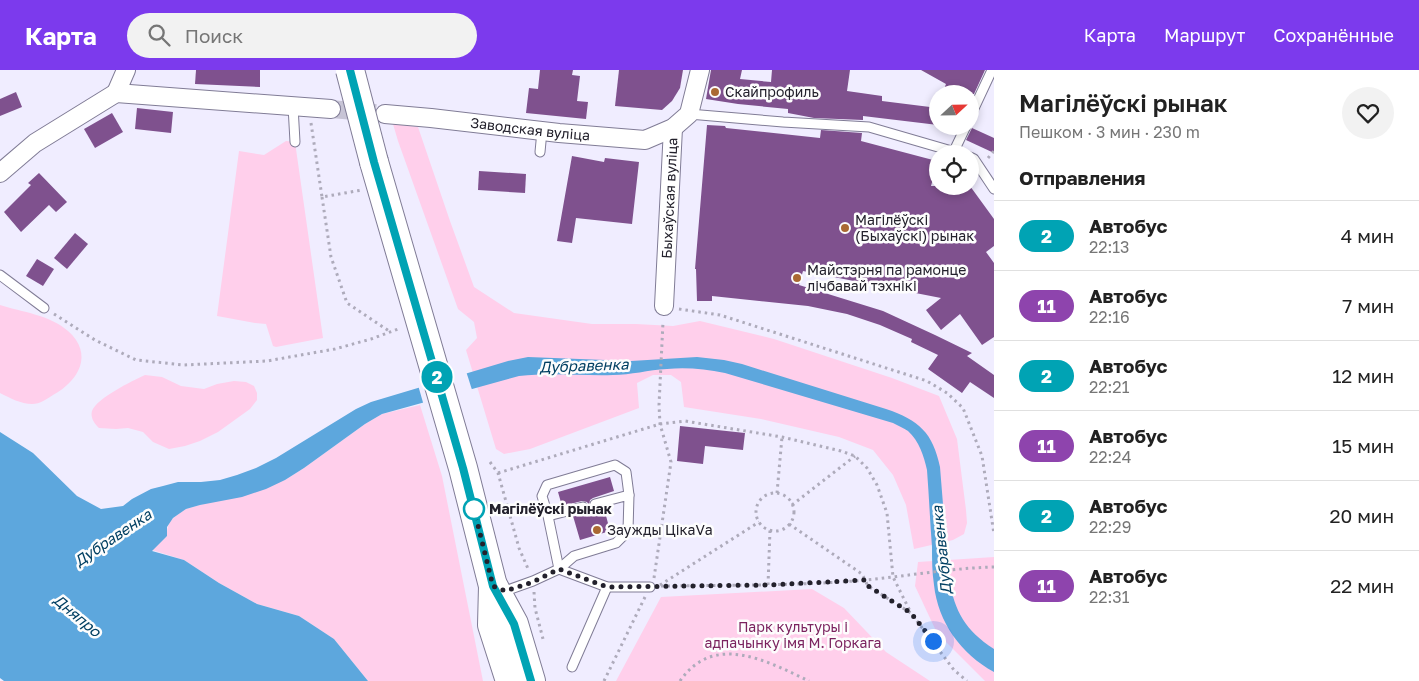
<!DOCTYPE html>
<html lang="ru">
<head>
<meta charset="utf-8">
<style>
  body { margin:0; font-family:"Golos Text",sans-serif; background:#f2f2f2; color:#222; height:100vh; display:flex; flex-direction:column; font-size:19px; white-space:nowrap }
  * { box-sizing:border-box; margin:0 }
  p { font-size:16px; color:#767676 }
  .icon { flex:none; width:28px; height:28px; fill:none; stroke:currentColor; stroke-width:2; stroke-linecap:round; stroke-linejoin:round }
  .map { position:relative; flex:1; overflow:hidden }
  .drawer { display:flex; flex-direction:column; background:#fff; width:425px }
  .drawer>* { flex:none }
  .badge { padding:0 10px; border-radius:16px; font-size:18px; line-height:32px }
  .needle { width:32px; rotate:68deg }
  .buttons { position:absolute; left:929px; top:15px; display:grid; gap:10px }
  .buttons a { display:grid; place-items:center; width:50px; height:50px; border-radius:50%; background:#fff; box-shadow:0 2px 8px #0003; font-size:25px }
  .you { position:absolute; width:25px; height:25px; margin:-12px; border:4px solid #fff; border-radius:50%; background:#1a73e8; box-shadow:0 0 0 8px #1a73e833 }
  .map>.badge { position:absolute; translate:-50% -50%; box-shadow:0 0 0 2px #fff }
  h2 { padding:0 25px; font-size:19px; line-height:45px }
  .round { display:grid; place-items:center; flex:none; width:52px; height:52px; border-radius:26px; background:#f2f2f2 }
  .overview { display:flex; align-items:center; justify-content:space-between; height:85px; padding:0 25px }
  h1 { font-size:24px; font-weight:600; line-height:38px }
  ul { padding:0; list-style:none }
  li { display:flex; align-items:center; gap:15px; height:70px; padding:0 25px; border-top:1px solid #e0e0e0 }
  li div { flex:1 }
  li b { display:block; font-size:19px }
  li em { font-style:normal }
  li .badge { min-width:55px; font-weight:700; text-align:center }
  header { display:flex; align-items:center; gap:30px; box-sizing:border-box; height:70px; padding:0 25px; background:#7c3aed; color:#fff }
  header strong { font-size:24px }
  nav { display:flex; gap:28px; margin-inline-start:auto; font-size:18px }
  .search { width:350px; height:45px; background:#f2f2f2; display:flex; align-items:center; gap:12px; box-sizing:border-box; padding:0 18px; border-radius:28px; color:#767676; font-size:19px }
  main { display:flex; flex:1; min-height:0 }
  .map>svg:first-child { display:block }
</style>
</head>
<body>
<header>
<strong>Карта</strong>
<div class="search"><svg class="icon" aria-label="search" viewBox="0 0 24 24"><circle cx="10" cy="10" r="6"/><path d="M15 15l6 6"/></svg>Поиск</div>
<nav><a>Карта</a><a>Маршрут</a><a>Сохранённые</a></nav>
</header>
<main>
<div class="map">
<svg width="994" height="611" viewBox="0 0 994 611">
  <rect width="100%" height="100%" fill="#f0edff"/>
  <g fill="#ffcfeb">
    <polygon points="393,54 418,57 450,151 474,217 514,243 592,254 636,254 673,256 700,251 774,269 892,308 939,326 957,369 966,440 967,453 964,464 953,470 914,479 906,435 893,405 873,380 839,367 761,349 684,337 681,312 671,305 653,305 637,313 639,338 530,379 504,384 496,379 466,280 477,268 474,252 458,239 398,71"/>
    <polygon points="286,71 295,72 323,268 276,277 273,276 266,254 255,253 217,246 239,81 264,85"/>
    <path d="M0,235C22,242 50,245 68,261C94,284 79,311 53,325C47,329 40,334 32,334C21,334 10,328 0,323Z"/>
    <path d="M145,305L162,307L181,316L204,319L217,314L234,311L246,312L254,316L257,323V330L250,339L218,362L200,371L185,376L169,379L153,372L143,362L128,358L116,359L99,358C95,354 90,348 92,341C97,328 132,311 145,305Z"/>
    <path d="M420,335L442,406L483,611H368L334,569L299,546L257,534L219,513L184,490L152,480L167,466C167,450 173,448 186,439L285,410L304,398L365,354L382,344Z"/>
    <polygon points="994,487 994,611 985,611 937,563 915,516 918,492"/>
    <polygon points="812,519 844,538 886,582 930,611 616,611 661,527"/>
  </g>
  <path fill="#5da7dd" d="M528,287L631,291L697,287L724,290L742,294L886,339C919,350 933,363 940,397L949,509C955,542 965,560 994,579V602C961,584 938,552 934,515C932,502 932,489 932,477C930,451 929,426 927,400C924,386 919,371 908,361C904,358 898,356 893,353L725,303C705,299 686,297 667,299C648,300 631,305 613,305C581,306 551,302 519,306L382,344L365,354L304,398L285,410L266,419L242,427L200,435L186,439L173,448L167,457V466L152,481L184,490L219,513L257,534L299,546L334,569L368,611H4L0,608V362L33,383L77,426L101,439L123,436L132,429L151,419L163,416L178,412H201L220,410L237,405L256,398L276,388L356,339L371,332L508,291Z"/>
  <polygon fill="#f0edff" points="466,301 473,323 424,336 418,315"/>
  <g fill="#7f518e">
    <polygon points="196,0 260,0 260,17 195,14"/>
    <polygon points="540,0 573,0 572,5 580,6 577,31 588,32 586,49 526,43 529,18 538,19"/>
    <polygon points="619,0 683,0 680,18 672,31 662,40 615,36"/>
    <polygon points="711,0 742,0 740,9 771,12 772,0 850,0 847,21 882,26 882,31 938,38 938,55 863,46 863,50 814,48 788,43 788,39 738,34 706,29"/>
    <polygon points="921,0 985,0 974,24 942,24 946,14"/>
    <polygon points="16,22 22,37 0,46 0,29"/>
    <polygon points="137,38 173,42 171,63 135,59"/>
    <polygon points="112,43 123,62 95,78 84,59"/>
    <polygon points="707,55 725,56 726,58 820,68 821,60 862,63 861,71 933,90 936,98 931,116 970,116 994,149 994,176 986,182 994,193 994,267 982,275 960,244 941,260 926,240 941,228 803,201 799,215 883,241 935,265 972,283 967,286 994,305 994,328 970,312 962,323 928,299 938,285 911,272 912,269 880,255 847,244 808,236 712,226 712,231 697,231 696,199 695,199"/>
    <polygon points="972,58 994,68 994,83 966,70"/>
    <polygon points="572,86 604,92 605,88 639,92 632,154 576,148 572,173 557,171"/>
    <polygon points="479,101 526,104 525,123 478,120"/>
    <polygon points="39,103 67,132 56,142 49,135 21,162 4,142 31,115 28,113"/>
    <polygon points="75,163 88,174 67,199 54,188"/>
    <polygon points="37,189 54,199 43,216 26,206"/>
    <polygon points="680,356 745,363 743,380 705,376 703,394 677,391"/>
    <polygon points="610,407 614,421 593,428 590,430 589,435 587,432 582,431 562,436 558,422"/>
    <polygon points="589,436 594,440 604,438 610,461 580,470 573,446 587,442"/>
  </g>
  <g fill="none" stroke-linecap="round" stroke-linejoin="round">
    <polyline stroke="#c7c4d5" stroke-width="18" stroke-dasharray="18 9" stroke-linecap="butt" points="331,39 385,44"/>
    <g stroke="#807c96" stroke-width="11">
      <g id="lane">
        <polyline points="293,36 295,72"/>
        <polyline points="689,44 783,52 869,57 962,84"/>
        <polyline points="970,47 992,0"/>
        <polyline points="954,81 966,56"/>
        <polyline points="540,82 542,61"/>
        <polyline points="970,87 974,89 994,119"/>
        <polyline points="0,205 44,238"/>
        <polyline points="548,446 583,437"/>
        <polyline points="559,499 548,446 542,426 547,415 615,395 626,402 629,425"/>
        <polyline points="559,499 607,517 650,517"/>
        <polyline points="500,519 505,521 533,511 559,499 574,486 616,473 628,461 629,425 595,434"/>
        <polyline points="572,597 607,517"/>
      </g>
    </g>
    <g stroke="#807c96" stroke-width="20">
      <g id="street">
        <polyline points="116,23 331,39"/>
        <polyline points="116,23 126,0"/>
        <path id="s1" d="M385,44L431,48L559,63L645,70L673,58L689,44L700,0"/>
        <polyline points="0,103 35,73 116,23"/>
        <path id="s2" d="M664,236L673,58"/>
      </g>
    </g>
    <g stroke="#807c96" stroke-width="30">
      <g id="primary">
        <polyline points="374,92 463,398 493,516 492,555 510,611"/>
        <polyline points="494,517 514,554 531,611"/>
      </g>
    </g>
    <g stroke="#aeabbb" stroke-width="3" stroke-dasharray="2.5 4" stroke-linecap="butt">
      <polyline points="311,53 322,127 362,120"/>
      <polyline points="988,88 994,81"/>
      <polyline points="322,127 331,187 347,233 389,261"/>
      <polyline points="679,239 720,245 927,311 947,323 963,338 982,386 994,464"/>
      <polyline points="54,244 95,270 136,290 184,295 267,291 335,279 371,269 401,258"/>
      <polyline points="490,392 498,403 519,478 529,501"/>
      <polyline points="498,403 660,354 685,351 782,367 841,381 855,386 867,398 877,415 887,443 893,507 911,543"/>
      <polyline points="777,423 782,367"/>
      <circle cx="775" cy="442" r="19"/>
      <polyline points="792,435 855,386"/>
      <polyline points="789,454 862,504 868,516 911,543 954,600 967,611"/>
      <polyline points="654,508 671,392 660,354 659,335 663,252"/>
      <polyline points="660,515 759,452"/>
      <polyline points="768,515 770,460"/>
      <path d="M661,516C729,515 797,516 866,510C908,506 951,498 994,497"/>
      <polyline points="534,522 535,538 543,569"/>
      <polyline points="604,611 645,527"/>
      <path d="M680,611C714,562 767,591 809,611"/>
    </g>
    <use href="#lane" stroke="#fff" stroke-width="9"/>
    <use href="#street" stroke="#fff" stroke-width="18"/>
    <use href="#primary" stroke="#fff" stroke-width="28"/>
    <g stroke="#807c96" stroke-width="30" stroke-linecap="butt">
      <polyline id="primary-bridge" points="350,0 374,92"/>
    </g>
    <use href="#primary-bridge" stroke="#fff" stroke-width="28"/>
  </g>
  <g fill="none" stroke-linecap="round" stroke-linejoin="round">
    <g stroke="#fff" stroke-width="11">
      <polyline id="line" points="350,0 374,92 463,398 493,516 514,554 531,611"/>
    </g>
    <use href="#line" stroke="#00a3b4" stroke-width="8"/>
    <polyline stroke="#23212c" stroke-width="5" stroke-dasharray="0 9" points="474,439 493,516 505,521 533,512 559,499 607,517 768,515 865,510 868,516 911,543 933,571"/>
  </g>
  <g fill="#aa6933" stroke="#fdfdfd" stroke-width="2">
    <circle cx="715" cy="22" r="5"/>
    <circle cx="845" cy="158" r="5"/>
    <circle cx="797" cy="208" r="5"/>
    <circle cx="597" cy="460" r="5"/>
  </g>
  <circle fill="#fff" stroke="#00a3b4" stroke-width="2.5" cx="474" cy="439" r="10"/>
  <g text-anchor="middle" stroke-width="5" stroke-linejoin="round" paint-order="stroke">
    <g font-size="14" fill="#23212c" stroke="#fdfdfd" text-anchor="start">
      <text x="725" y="27">Скайпрофиль</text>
      <text x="855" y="155">Магілёўскі<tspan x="855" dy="16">(Быхаўскі) рынак</tspan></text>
      <text x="807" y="205">Майстэрня па рамонце<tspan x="807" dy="16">лічбавай тэхнікі</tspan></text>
      <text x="607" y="465">Заужды ЦікаVа</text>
    </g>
    <g font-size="14" fill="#23212c" stroke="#fdfdfd">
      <text dy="5" stroke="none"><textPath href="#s1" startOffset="146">Заводская вуліца</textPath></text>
      <text dy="5" stroke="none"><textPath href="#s2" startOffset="108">Быхаўская вуліца</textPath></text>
    </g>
    <g font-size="14" font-weight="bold" fill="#23212c" stroke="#fdfdfd" text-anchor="start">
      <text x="489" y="444">Магілёўскі рынак</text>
    </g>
    <g font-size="14" fill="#7b235f" stroke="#fdfdfd">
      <text x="793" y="562">Парк культуры і<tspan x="793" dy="16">адпачынку імя М. Горкага</tspan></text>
    </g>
    <g font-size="15" font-style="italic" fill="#013f62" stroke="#fdfdfd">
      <text transform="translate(584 296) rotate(-2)" y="5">Дубравенка</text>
      <text transform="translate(113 468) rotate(-34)" y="5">Дубравенка</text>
      <text transform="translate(942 480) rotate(-96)" y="5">Дубравенка</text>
      <text transform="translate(77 546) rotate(40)" y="5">Дняпро</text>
    </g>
  </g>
</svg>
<div class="buttons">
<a><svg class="needle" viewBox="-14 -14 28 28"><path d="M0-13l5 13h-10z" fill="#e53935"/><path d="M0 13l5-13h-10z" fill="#767676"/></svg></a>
<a><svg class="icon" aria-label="locate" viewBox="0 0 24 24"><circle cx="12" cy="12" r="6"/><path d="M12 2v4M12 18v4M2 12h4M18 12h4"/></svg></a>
</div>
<div class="you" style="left:933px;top:571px"></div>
<b class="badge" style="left:437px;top:307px;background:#00a3b4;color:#fff">2</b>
</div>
<section class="drawer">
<div class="overview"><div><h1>Магілёўскі рынак</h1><p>Пешком · 3 мин · 230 m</p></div><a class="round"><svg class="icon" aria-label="heart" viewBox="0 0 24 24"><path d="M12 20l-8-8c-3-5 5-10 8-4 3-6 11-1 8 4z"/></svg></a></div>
<h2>Отправления</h2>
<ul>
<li><span class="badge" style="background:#00a3b4;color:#fff">2</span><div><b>Автобус</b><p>22:13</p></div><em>4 мин</em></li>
<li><span class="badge" style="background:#8e44ad;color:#fff">11</span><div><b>Автобус</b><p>22:16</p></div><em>7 мин</em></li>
<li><span class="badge" style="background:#00a3b4;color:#fff">2</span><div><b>Автобус</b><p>22:21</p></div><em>12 мин</em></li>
<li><span class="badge" style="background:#8e44ad;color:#fff">11</span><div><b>Автобус</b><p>22:24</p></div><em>15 мин</em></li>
<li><span class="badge" style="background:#00a3b4;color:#fff">2</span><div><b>Автобус</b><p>22:29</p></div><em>20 мин</em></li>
<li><span class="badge" style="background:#8e44ad;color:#fff">11</span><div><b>Автобус</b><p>22:31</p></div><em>22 мин</em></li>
</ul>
</section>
</main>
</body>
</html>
